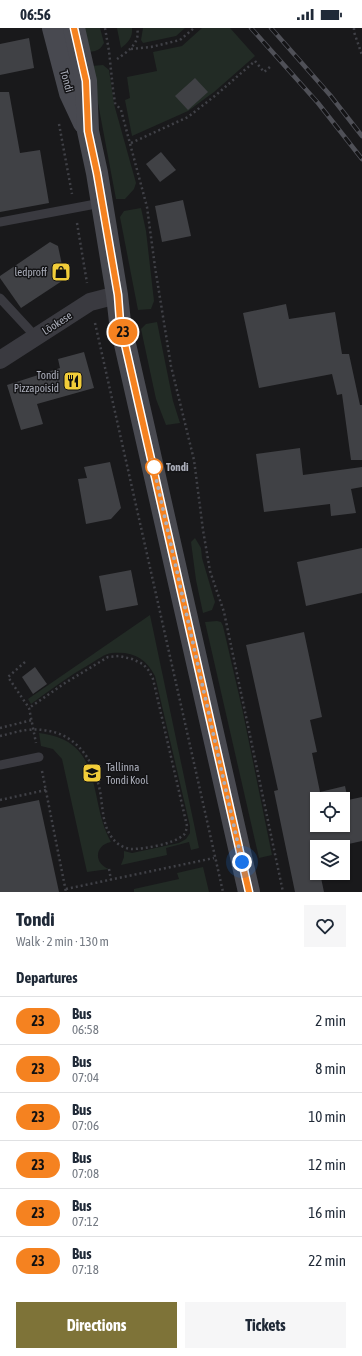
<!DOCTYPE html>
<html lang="en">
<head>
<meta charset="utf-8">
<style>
  body { margin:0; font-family:"Asap Condensed",sans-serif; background:#f6f6f7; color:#1f2937; height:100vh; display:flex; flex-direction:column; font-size:15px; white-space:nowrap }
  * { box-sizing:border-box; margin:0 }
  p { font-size:13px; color:#747a83 }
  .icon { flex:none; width:22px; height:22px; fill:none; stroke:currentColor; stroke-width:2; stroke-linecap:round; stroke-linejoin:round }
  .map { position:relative; height:864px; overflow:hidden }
  .sheet { display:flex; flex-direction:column; background:#fff; flex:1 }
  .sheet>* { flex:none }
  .badge { padding:0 8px; border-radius:13px; font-size:14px; line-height:26px }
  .buttons { position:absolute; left:310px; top:764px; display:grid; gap:8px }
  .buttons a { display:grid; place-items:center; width:40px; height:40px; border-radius:0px; background:#fff; box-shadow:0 1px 3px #0004; font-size:20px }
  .you { position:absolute; width:20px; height:20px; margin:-10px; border:3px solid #fff; border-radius:50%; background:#1a73e8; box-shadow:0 0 0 6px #1a73e833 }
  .map>.badge { position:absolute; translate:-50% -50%; box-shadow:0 0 0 2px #fff }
  h2 { padding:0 16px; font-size:15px; line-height:36px }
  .round { display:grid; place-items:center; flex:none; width:42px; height:42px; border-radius:0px; background:#f6f6f7 }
  .head { display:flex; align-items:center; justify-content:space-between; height:68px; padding:0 16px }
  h1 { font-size:19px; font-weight:700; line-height:30px }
  .primary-button { display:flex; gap:8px; margin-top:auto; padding:8px 16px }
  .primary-button a { flex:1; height:46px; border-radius:0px; background:#7e7338; color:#fff; font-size:16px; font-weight:700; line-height:46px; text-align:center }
  .primary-button a+a { background:#f6f6f7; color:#1f2937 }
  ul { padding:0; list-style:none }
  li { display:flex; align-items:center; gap:12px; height:48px; padding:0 16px; border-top:1px solid #e0e1e3 }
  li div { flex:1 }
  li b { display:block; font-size:15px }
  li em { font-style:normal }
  li .badge { min-width:44px; font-weight:700; text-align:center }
  .status { display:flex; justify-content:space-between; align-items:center; height:28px; padding:0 20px; background:#fff; direction:ltr }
  .status svg { height:11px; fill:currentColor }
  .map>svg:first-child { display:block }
</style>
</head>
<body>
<div class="status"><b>06:56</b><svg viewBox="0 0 49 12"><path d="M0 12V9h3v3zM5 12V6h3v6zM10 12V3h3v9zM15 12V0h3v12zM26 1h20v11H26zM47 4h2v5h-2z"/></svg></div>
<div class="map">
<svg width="362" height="864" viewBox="0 0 362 864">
  <rect width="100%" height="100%" fill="#19191b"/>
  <g fill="#222b25">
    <path d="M83,0H100L104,15C100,22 97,23 89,24Z"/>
    <path d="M117,0H132C133,9 128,15 121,20Z"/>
    <polygon points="143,0 185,0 176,8 143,15 141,12"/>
    <polygon points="202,0 230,0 255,28 214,64 188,83 132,108 125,72 130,70 127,49 157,43 153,24 182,18"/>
    <polygon points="103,37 109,42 114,76 136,155 134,161 125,171 116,171 91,38"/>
    <polygon points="141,180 146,203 154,273 151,281 138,282 120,189 124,183"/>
    <polygon points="157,294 173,373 180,395 166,397 156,371 141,301 146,296"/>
    <polygon points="195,510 201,520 202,530 215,574 212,582 203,585 196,552 191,514"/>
    <path d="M150,587L199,820L191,822L189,814L166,820L167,827L121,837L124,829V823L132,825L179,815L186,811L190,805V798L155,648C146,630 133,623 112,625C104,626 97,632 90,636C69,648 50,662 31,676L28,671Z"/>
    <polygon points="217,593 221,594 223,598 242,680 272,827 259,830 205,594"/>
    <path d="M39,705C106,713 87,771 111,814C95,817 93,835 109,841L87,844L62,731L53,721L41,718Z"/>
    <polygon points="203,839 209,864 134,864 134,861 179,851 177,845"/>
  </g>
  <g fill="#404145" fill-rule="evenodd">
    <polygon points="29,10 34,40 0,47 0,16"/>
    <polygon points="195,50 208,64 188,82 175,68"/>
    <polygon points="0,64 9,64 20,125 40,122 49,175 0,184"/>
    <polygon points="161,124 176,142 160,154 146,136"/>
    <polygon points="183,172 191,208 162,214 155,178"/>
    <polygon points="50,214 58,218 65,251 21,280 0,250 0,248"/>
    <polygon points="286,276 289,291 335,284 342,326 349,326 360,377 362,377 362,432 351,432 342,366 337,367 332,346 259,360 243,285"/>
    <polygon points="84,324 94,360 37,376 43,396 21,402 7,357 60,340 58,331"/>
    <polygon points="300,420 303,447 362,439 362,459 351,461 356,485 331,488 330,476 264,484 256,426"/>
    <polygon points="110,434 121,480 111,491 86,496 78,451 87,450 84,439"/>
    <polygon points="362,520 362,565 306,578 297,534"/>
    <polygon points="131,542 138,577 106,583 99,548"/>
    <path d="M304,604L322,689L310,692L317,724L312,725L320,764L345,758L348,772L362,769V813L335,819H315L317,828V845H320L324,864H295L274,763L278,762L246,617ZM317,771H343V797H317Z"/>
    <polygon points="35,639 47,656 33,666 22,649"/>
    <polygon points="39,772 59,864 0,864 0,780"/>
  </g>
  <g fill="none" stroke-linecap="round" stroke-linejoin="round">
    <g stroke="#404147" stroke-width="2.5" stroke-dasharray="2 3" stroke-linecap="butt">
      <polyline points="105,0 109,23 113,61 115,75 121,82 147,179 155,239 171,338 194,432 203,502 210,543 224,584 283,864"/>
      <polyline points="354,0 354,4 362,27"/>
      <polyline points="131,21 151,19 180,12 194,0"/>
      <path d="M117,31C127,24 141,15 137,0"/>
      <polyline points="59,96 72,166"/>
      <polyline points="131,115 188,89 216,67 255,33 264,44 271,38"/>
      <polyline points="77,195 87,255"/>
      <polyline points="95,295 223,864"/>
      <polyline points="25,634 8,649 29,680 36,715"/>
      <polyline points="0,700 32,692"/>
      <path d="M0,708C9,706 18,703 27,702C69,698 92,724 100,763C103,779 102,799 114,812C118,817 126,821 132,821C144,821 173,816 182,808C186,806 186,802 187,798L153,651L149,643L143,636L132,631L119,628L108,629L65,655L29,680"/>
      <polyline points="42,743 66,864"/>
      <polyline points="0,772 46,762"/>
      <polyline points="109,841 111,852"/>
      <polyline points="66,861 214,830"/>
    </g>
    <g stroke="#3a3a40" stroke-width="9">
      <polyline points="0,194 101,175"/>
      <polyline points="0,270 36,309"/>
      <polyline points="0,737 39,729"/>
    </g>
    <polyline stroke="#3a3a40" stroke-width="18" points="0,332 90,274 117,267"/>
    <g stroke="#484950" stroke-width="22">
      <polyline points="53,0 70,65 84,95"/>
      <polyline points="74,0 86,53 88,103 97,145 117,267 120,294 249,864"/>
    </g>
    <g stroke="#4f5057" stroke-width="4.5">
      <g id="rail">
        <polyline points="251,0 318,75 362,131"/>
        <polyline points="271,0 330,67 362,108"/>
      </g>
    </g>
    <use href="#rail" stroke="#141416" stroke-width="3" stroke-dasharray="9" stroke-linecap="butt"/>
  </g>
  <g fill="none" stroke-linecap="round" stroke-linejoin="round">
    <g stroke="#fff" stroke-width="9">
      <polyline id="line" points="74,0 86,53 88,103 97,145 118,267 120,294 249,864"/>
    </g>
    <use href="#line" stroke="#f58220" stroke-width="6"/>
    <polyline stroke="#abaeba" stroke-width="4" stroke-dasharray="0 7.2" points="154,439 152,432 242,834"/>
  </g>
  <defs>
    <g id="shop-square" transform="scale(1)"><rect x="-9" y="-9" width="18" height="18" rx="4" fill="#f2cd39" stroke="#141416"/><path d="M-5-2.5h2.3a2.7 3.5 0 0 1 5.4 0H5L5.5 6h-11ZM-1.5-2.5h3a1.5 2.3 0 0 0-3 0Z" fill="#111"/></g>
    <g id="restaurant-square" transform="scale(1)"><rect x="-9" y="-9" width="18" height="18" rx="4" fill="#f2cd39" stroke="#141416"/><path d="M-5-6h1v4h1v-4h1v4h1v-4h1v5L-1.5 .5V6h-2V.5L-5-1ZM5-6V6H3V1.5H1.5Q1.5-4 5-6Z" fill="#111"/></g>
    <g id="school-square" transform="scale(1)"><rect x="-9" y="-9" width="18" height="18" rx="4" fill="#f2cd39" stroke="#141416"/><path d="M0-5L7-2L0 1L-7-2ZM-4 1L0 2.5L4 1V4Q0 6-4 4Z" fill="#111"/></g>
  </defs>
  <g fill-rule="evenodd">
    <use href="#shop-square" x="61" y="244"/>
    <use href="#restaurant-square" x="73" y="353"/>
    <use href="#school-square" x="92" y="745"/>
  </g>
  <circle fill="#fff" stroke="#f58220" stroke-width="2" cx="154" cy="439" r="8"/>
  <g text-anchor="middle" stroke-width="3" stroke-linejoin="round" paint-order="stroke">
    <g font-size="11" fill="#abaeba" stroke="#141416">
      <text transform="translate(67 53) rotate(74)" y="4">Tondi</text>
      <text transform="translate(57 295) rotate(-33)" y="4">Lõokese</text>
    </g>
    <g font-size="11" fill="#abaeba" stroke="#141416" text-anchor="end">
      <text x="47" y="248">ledproff</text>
      <text x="59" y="351">Tondi<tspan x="59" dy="13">Pizzapoisid</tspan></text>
      <text x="106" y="743" text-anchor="start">Tallinna<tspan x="106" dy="13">Tondi Kool</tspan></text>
    </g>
    <g font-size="11" font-weight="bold" fill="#abaeba" stroke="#141416" text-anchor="start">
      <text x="166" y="443">Tondi</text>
    </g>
  </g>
</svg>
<div class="buttons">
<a><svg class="icon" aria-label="locate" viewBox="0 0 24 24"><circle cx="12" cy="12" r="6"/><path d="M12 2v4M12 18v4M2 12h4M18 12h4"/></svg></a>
<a><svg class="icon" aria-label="layers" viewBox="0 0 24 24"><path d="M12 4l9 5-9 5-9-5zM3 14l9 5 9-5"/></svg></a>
</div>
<div class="you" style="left:242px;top:834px"></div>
<b class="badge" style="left:123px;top:304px;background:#f58220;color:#111">23</b>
</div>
<section class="sheet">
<div class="head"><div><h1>Tondi</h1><p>Walk · 2 min · 130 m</p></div><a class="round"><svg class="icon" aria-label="heart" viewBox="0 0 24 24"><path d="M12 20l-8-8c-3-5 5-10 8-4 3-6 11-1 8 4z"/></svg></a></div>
<h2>Departures</h2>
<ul>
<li><span class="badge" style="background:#f58220;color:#111">23</span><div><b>Bus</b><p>06:58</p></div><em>2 min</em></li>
<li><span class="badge" style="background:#f58220;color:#111">23</span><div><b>Bus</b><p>07:04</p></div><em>8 min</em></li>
<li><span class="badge" style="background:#f58220;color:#111">23</span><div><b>Bus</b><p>07:06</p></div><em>10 min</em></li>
<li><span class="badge" style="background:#f58220;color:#111">23</span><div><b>Bus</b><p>07:08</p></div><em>12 min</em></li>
<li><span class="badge" style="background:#f58220;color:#111">23</span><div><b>Bus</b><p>07:12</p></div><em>16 min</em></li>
<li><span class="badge" style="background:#f58220;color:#111">23</span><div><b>Bus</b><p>07:18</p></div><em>22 min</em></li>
</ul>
<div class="primary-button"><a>Directions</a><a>Tickets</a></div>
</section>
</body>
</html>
